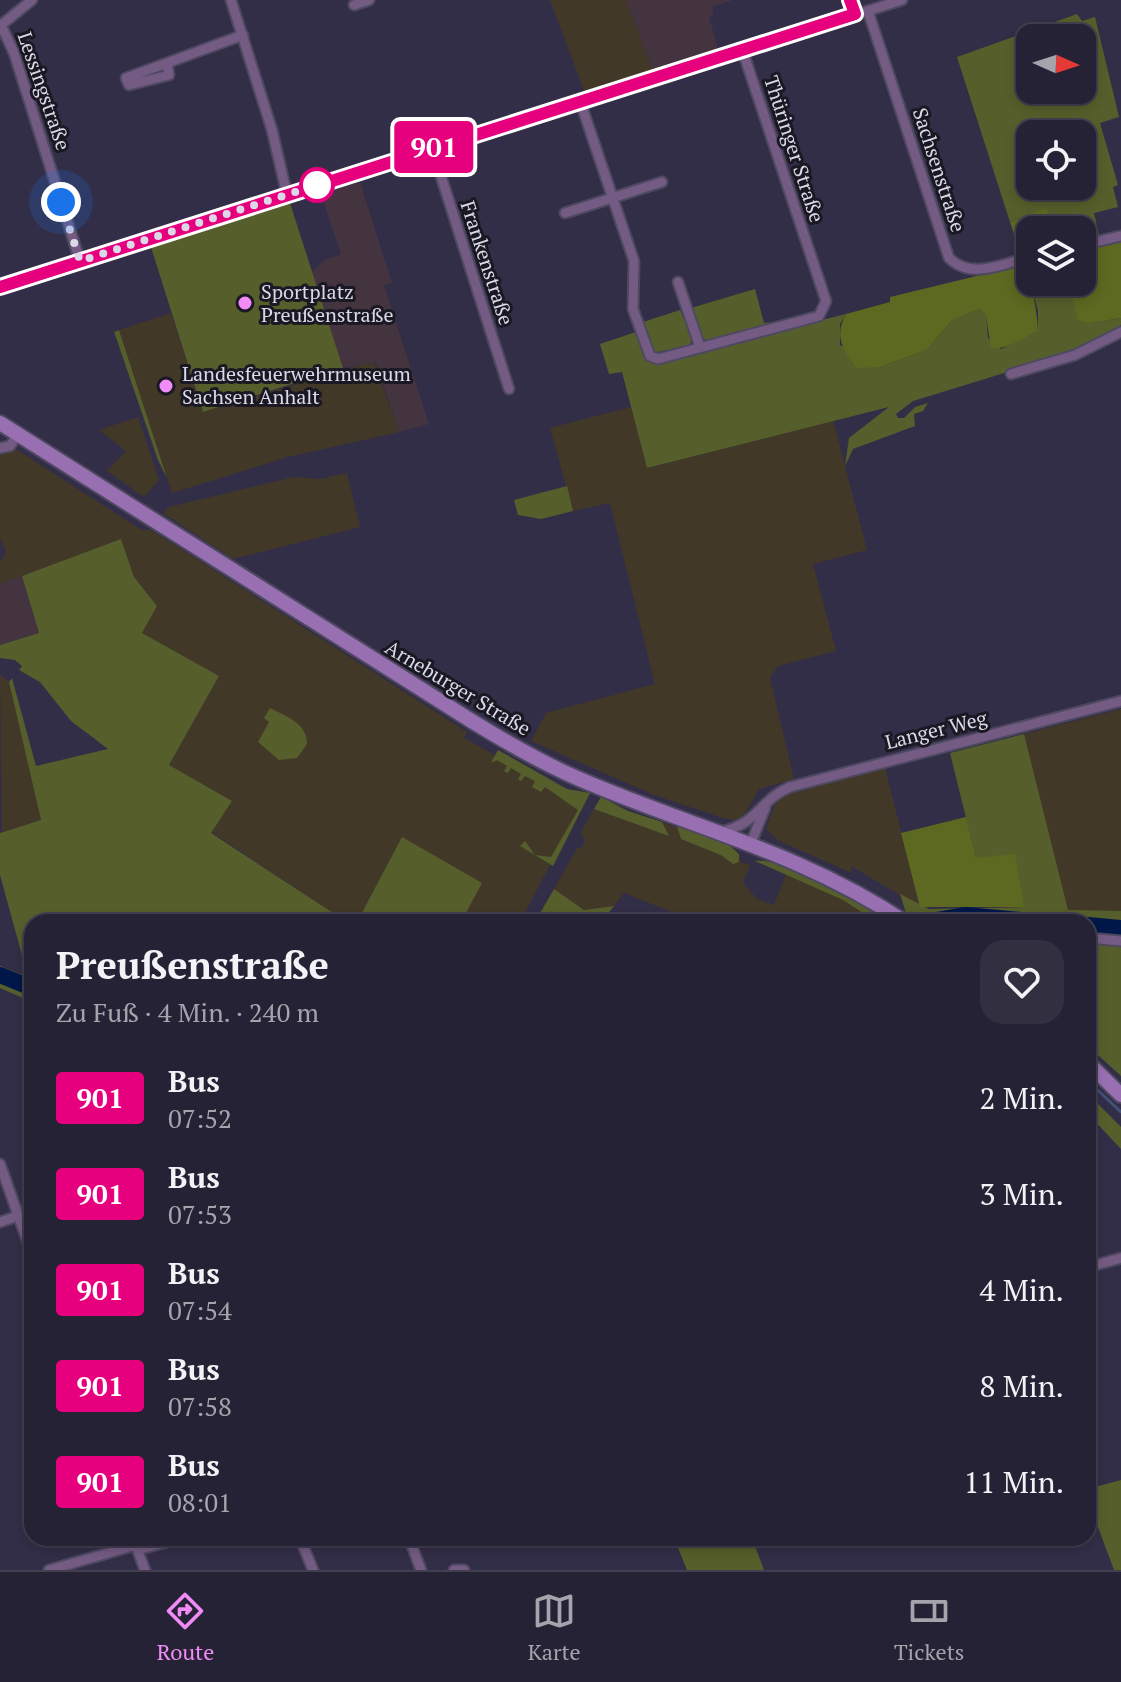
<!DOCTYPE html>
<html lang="de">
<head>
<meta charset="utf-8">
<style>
  body { margin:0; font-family:"PT Serif",serif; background:#322f41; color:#f1f3f6; height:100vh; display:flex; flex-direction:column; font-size:30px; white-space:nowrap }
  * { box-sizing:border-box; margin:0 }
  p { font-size:26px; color:#a4a4ad }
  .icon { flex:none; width:44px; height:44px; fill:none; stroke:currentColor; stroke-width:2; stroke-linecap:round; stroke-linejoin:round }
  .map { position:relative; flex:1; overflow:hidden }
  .side { position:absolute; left:24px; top:914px; width:1072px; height:632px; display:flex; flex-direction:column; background:#262235; border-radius:24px; box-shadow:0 4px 12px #0003,0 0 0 2px #423f50 }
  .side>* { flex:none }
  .badge { padding:0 16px; border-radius:6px; font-size:28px; line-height:52px }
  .needle { width:52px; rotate:93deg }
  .buttons { position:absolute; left:1016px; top:24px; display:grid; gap:16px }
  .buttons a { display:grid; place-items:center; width:80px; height:80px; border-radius:16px; background:#262235; box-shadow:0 4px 12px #0003,0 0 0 2px #423f50; font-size:40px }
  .you { position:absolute; width:40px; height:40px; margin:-20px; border:6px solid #fff; border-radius:50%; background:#1a73e8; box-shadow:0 0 0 12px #1a73e833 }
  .map>.badge { position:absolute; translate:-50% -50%; box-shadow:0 0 0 4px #fff }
  .round { display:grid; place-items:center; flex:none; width:84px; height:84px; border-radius:24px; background:#322f41 }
  .summary { display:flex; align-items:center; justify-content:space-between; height:136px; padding:0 32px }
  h1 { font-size:38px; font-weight:600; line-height:60px }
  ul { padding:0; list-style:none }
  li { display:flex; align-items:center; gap:24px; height:96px; padding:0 32px }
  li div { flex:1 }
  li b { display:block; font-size:30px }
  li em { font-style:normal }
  li .badge { min-width:88px; font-weight:700; text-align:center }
  .menu { display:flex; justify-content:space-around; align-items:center; height:112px; border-top:2px solid #423f50; background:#262235; font-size:22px; color:#a4a4ad }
  .menu a { display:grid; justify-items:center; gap:4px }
  .menu .current { color:#f18bf5 }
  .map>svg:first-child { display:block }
</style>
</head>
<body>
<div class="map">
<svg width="1121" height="1570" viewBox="0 0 1121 1570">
  <rect width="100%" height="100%" fill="#332e47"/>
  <g fill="#423828">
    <polygon points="550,0 626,0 653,70 585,93"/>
    <polygon points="171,313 203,412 374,361 399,432 288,457 172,493 119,330"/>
    <polygon points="631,407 647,468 833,420 867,550 813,564 836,651 778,666 770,678 794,779 759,789 741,820 726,819 654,795 531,741 546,713 655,684 610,503 573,511 550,428"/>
    <polygon points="138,417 159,480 144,497 107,471 126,451 99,430"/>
    <polygon points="14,448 143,531 149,529 173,544 467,732 464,738 582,804 520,922 460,921 402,837 357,922 347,922 211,832 232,801 169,765 219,676 142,633 157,606 134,577 121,540 0,584 0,562 6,552 0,537 0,452"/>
    <polygon points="347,473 360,527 233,559 163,513 169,507 294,477 320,479"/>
    <polygon points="0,675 9,682 41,820 2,832"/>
    <polygon points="1121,709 1121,911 1068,911 1024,734"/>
    <polygon points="885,768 920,907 851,866 852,873 779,841 766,829 775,804 786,795"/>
    <polygon points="594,809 667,835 662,822 731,847 739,854 740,862 750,865 743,883 757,899 774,905 786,874 843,900 877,922 697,922 624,893 614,906 584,910 554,889 578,847 581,848 585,842 581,832"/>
  </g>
  <g fill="#44343f">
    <polygon points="626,0 733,0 712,7 714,15 709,17 718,49 653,70"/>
    <polygon points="360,182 392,283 384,286 429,424 399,432 376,362 343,368 312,272 325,260 341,254 321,194"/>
    <polygon points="22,576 39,633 0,645 0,584"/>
  </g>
  <g fill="#565f2b" fill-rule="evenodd">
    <path d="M1077,14L1082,21L1095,17L1119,117L1100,123L1118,185L1113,187L1118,207L1094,213L1099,235L1082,239V230L1053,228L1051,217L1020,218L1010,222L957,57ZM1030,38H1082V90H1030ZM1030,134H1082V186H1030Z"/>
    <polygon points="289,200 343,368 203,412 150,244"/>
    <polygon points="1030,282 1064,282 1091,323 1121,318 1121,325 1079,350 913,401 896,414 898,418 904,418 915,407 928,403 923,411 914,414 915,426 853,449 845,466 849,438 889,407 647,468 622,372 609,374 600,344 636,332 645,359 655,363 846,314 840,324 840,345 880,367 927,350 951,321 980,309 986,316 988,338 1001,349 1038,331 1038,311"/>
    <polygon points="755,289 764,323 785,321 707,341 699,335 691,308"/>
    <polygon points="680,310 692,337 690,345 653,353 643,322"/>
    <polygon points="109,317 114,332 119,330 167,478 158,460"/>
    <polygon points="567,486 573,511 541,519 518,515 514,500"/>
    <polygon points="121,539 134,577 157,606 142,633 219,676 169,765 232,801 211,833 347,922 32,922 32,1002 0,988 0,966 28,977 0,875 0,833 41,820 9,682 12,678 36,766 108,749 71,721 40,682 19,670 22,666 15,660 0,658 0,645 39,633 22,576"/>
    <path d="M270,708C287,717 307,723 307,744L297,758L279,760L258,742L269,722L264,718Z"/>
    <polygon points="1024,734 1068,910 1121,911 1121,937 1088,935 1088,922 919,922 906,913 900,894 929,909 1024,907 976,858 950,753"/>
    <polygon points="498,750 567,789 590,793 553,866 520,846 525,841 535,855 551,857 578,810 545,787 541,792 532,787 535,781 525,776 521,781 518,779 521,774 511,768 508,773 504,771 507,766 497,760 491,763"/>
    <polygon points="601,797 628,811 662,822 669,836 594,809"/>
    <polygon points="677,826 728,844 739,854 739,862 733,864 721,855 681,839"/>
    <polygon points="402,837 482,883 461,922 357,922"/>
    <path d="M755,861C783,856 865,905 891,922H877L843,900Z"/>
    <polygon points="554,889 584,910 614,906 601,922 535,922"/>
    <polygon points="1088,941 1121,944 1121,1076 1088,1046"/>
    <polygon points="1088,1094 1121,1127 1121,1149 1088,1114"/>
    <polygon points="1121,1480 1121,1570 1114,1570 1088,1500 1088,1489"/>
    <polygon points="674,1538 752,1538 764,1570 687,1570"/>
  </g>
  <g fill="#5d6920">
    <polygon points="1046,208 1053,228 1058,230 1030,230 1030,251 1020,253 1010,222"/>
    <polygon points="1121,241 1121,318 1091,323 1078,320 1073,299 1064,282 1082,282 1082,250"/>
    <path d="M1030,263C1030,285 1037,307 1038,331C1023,338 1008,350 991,348L986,316L980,309L951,321L927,350L880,367L857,368C842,350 834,335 846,314L890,302V297Z"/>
    <polygon points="966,817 976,858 1015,854 1024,907 920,907 901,833"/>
  </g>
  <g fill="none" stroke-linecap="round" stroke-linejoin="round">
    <polyline stroke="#425179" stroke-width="3" points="1088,1081 1121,1112"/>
    <g stroke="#001749" stroke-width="16">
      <polyline points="926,922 966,915 1044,922"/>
      <polyline points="1088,925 1121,928"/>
      <polyline points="0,975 32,988"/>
    </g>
    <g stroke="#4e4961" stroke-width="13">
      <g id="minor">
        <polyline points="231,0 272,130 287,195"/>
        <polyline points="850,0 855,14"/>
        <polyline points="354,5 369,0"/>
        <path d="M868,11L949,258C971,280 1003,264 1030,257"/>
        <polyline points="1,25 14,53 80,261"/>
        <polyline points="0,26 32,0"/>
        <polyline points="167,63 169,75 129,85 126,78 243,35"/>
        <polyline points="580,101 634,261 633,309 650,356 658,359 819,316 826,301 742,49"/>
        <polyline points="432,148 509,389"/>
        <polyline points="565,213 662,182"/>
        <polyline points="1082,245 1121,236"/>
        <polyline points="678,282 700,347"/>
        <polyline points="0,287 902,0"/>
        <polyline points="1011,374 1075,355 1121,332"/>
        <polyline points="0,448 10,446 18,434"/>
        <path d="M720,832C759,824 759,800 790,787L1121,701"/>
        <polyline points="751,843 765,808"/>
        <polyline points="1088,938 1121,941"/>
        <polyline points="0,1164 32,1254"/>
        <polyline points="0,1222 18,1216"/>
        <polyline points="1088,1267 1121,1258"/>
        <polyline points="133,1538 145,1570"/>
        <polyline points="300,1538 313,1570"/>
        <polyline points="409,1538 421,1570"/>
        <polyline points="138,1550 181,1538"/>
        <polyline points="49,1570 136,1545"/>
        <polyline points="454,1570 464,1570"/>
      </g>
    </g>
    <g stroke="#4e4961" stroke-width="18">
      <g id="secondary">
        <path d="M0,423L470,720C504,741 540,762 577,778C692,828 798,851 905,922"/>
        <polyline points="1088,1063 1121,1095"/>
      </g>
    </g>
    <use href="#minor" stroke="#745b84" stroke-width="9"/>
    <use href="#secondary" stroke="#9870b2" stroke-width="14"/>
  </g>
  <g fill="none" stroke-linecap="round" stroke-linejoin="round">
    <g stroke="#fff" stroke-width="18">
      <polyline id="line" points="0,287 855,14 850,0"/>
    </g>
    <use href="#line" stroke="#e6007e" stroke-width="12"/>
    <polyline stroke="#dbd8e8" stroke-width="8" stroke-dasharray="0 14.4" points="61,202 80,261 317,185"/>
  </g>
  <circle fill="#fff" stroke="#e6007e" stroke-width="4" cx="317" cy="185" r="16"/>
  <g fill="#f18bf5" stroke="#1a1823" stroke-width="3">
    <circle cx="245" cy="303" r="8"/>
    <circle cx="166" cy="386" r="8"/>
  </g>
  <g text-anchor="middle" stroke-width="6" stroke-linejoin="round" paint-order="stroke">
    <g font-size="20" fill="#dbd8e8" stroke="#1a1823">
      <text transform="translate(44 91) rotate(71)" y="7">Lessingstraße</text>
      <text transform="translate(794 149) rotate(72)" y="7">Thüringer Straße</text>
      <text transform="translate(939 170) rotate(72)" y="7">Sachsenstraße</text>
      <text transform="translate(487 263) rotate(72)" y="7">Frankenstraße</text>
      <text transform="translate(458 688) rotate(31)" y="7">Arneburger Straße</text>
      <text transform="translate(936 730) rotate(-14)" y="7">Langer Weg</text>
    </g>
    <g font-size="20" fill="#dbd8e8" stroke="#1a1823" text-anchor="start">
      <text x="261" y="299">Sportplatz<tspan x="261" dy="23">Preußenstraße</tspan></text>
      <text x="182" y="381">Landesfeuerwehrmuseum<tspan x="182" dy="23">Sachsen Anhalt</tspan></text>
    </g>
  </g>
</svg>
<div class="buttons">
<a><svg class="needle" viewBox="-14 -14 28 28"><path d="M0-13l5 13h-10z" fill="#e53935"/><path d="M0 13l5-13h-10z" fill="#a4a4ad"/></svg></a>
<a><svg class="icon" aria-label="locate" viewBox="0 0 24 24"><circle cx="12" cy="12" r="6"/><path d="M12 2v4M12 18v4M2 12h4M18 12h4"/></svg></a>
<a><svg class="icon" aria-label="layers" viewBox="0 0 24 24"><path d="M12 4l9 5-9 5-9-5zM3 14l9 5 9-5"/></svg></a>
</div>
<div class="you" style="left:61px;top:202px"></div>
<b class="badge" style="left:434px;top:147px;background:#e6007e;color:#fff">901</b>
<section class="side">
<div class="summary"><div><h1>Preußenstraße</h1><p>Zu Fuß · 4 Min. · 240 m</p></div><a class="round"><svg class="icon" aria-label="heart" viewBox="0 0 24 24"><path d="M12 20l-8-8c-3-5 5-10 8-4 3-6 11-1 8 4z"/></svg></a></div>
<ul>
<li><span class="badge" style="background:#e6007e;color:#fff">901</span><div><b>Bus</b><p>07:52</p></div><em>2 Min.</em></li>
<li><span class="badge" style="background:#e6007e;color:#fff">901</span><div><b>Bus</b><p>07:53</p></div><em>3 Min.</em></li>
<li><span class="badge" style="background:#e6007e;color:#fff">901</span><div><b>Bus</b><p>07:54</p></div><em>4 Min.</em></li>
<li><span class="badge" style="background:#e6007e;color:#fff">901</span><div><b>Bus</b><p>07:58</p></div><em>8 Min.</em></li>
<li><span class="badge" style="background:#e6007e;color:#fff">901</span><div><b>Bus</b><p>08:01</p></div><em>11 Min.</em></li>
</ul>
</section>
</div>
<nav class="menu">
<a class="current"><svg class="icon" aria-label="directions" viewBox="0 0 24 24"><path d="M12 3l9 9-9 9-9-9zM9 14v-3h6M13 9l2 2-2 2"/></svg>Route</a>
<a><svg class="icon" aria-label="map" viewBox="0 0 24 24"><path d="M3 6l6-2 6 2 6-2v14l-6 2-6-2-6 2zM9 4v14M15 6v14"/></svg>Karte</a>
<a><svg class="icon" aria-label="tickets" viewBox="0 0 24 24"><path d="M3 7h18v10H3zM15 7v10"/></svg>Tickets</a>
</nav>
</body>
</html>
